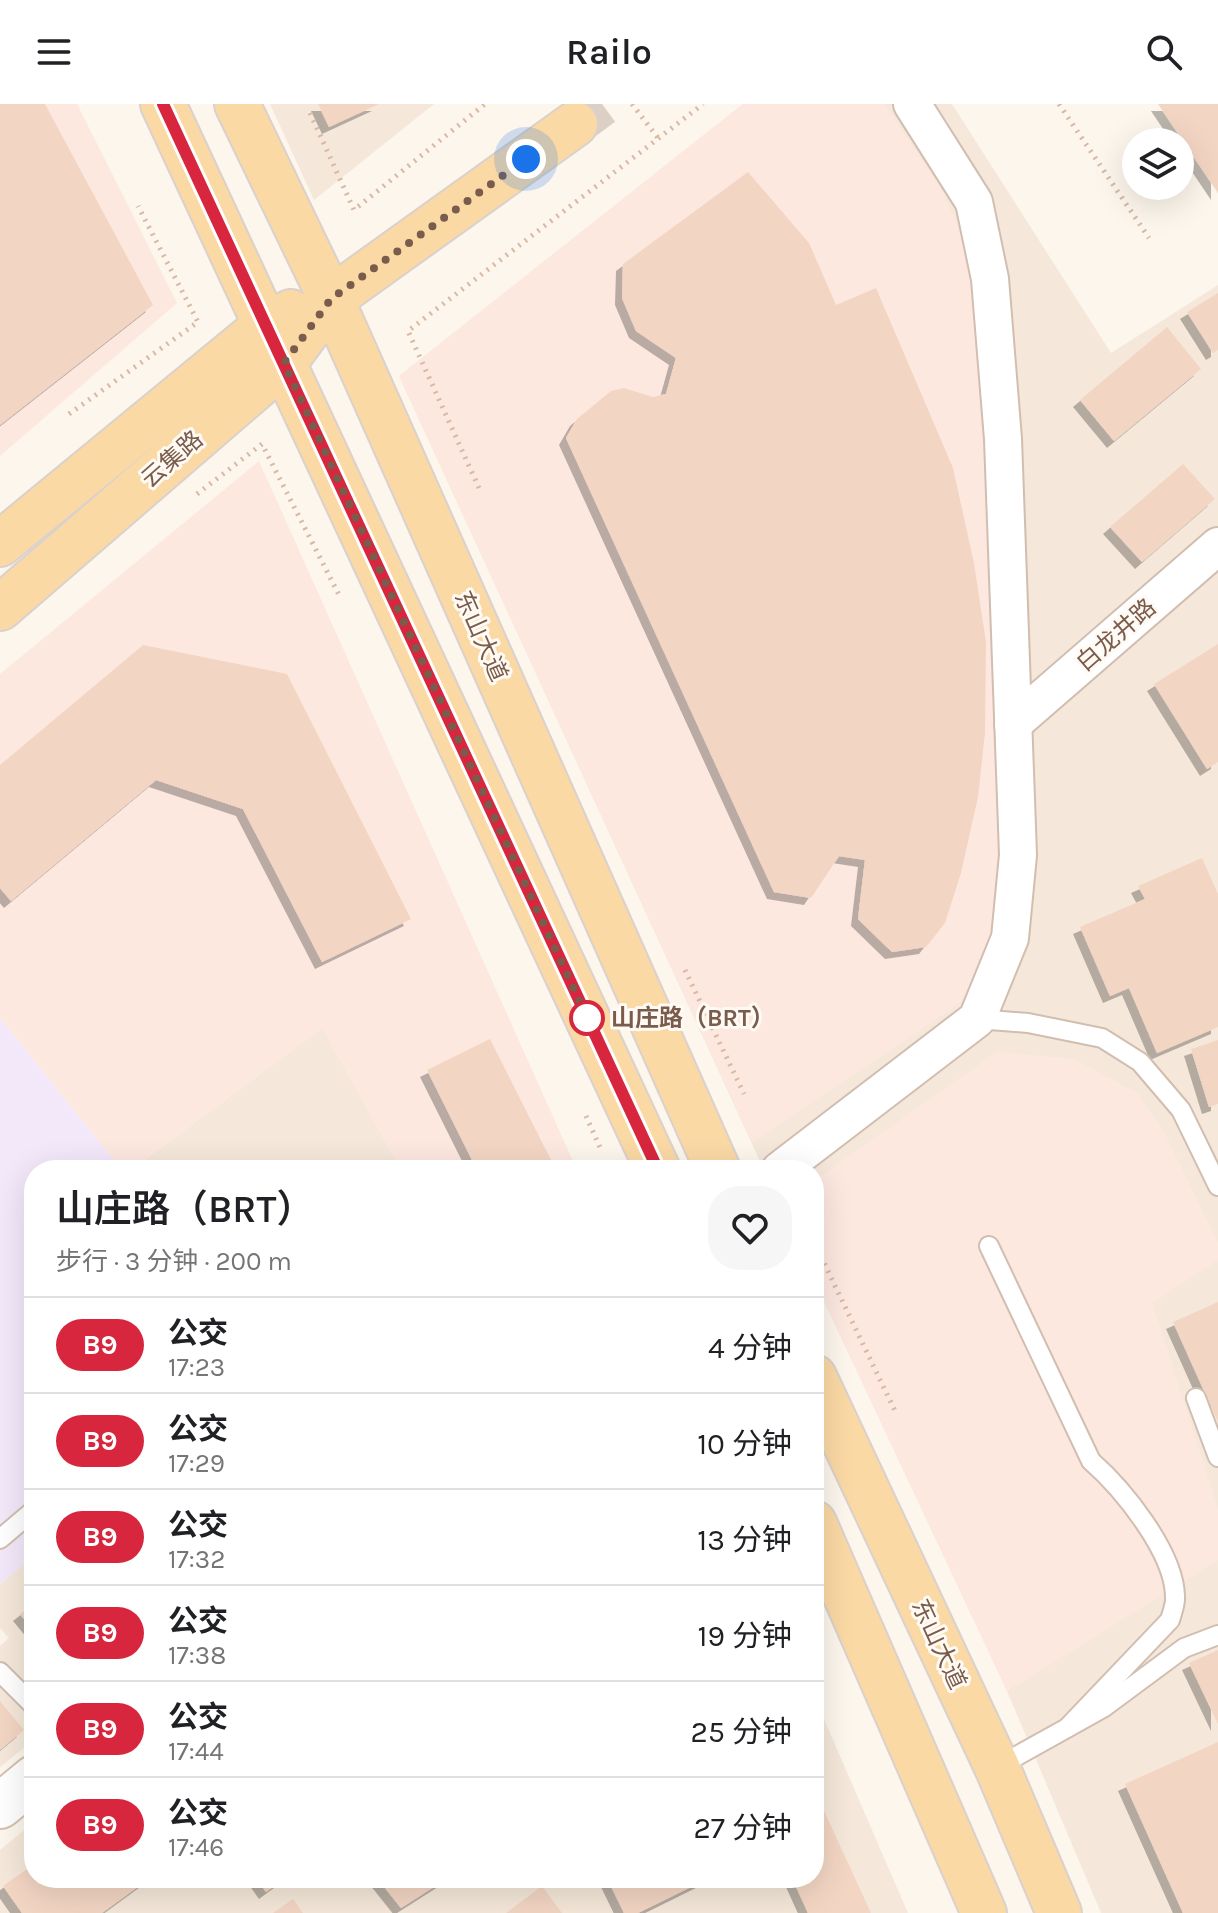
<!DOCTYPE html>
<html lang="zh">
<head>
<meta charset="utf-8">
<style>
  body { margin:0; font-family:Karla,"Noto Sans SC",sans-serif; background:#f6f6f6; color:#202124; height:100vh; display:flex; flex-direction:column; font-size:30px; white-space:nowrap }
  * { box-sizing:border-box; margin:0 }
  p { font-size:26px; color:#757577 }
  .icon { flex:none; width:44px; height:44px; fill:none; stroke:currentColor; stroke-width:2; stroke-linecap:round; stroke-linejoin:round }
  .map { position:relative; flex:1; overflow:hidden }
  .side { position:absolute; left:24px; top:1056px; width:800px; height:728px; display:flex; flex-direction:column; background:#fff; border-radius:32px; box-shadow:0 8px 32px #0002 }
  .side>* { flex:none }
  .badge { padding:0 16px; border-radius:26px; font-size:28px; line-height:52px }
  .controls { position:absolute; left:1122px; top:24px; display:grid; gap:16px }
  .controls a { display:grid; place-items:center; width:72px; height:72px; border-radius:50%; background:#fff; box-shadow:0 8px 32px #0002; font-size:40px }
  .you { position:absolute; width:40px; height:40px; margin:-20px; border:6px solid #fff; border-radius:50%; background:#1a73e8; box-shadow:0 0 0 12px #1a73e833 }
  .map>.badge { position:absolute; translate:-50% -50%; box-shadow:0 0 0 4px #fff }
  .round { display:grid; place-items:center; flex:none; width:84px; height:84px; border-radius:32px; background:#f6f6f6 }
  .head { display:flex; align-items:center; justify-content:space-between; height:136px; padding:0 32px }
  h1 { font-size:38px; font-weight:600; line-height:60px }
  ul { padding:0; list-style:none }
  li { display:flex; align-items:center; gap:24px; height:96px; padding:0 32px; border-top:2px solid #e0e0e0 }
  li div { flex:1 }
  li b { display:block; font-size:30px }
  li em { font-style:normal }
  li .badge { min-width:88px; font-weight:700; text-align:center }
  header { display:flex; justify-content:space-between; align-items:center; height:104px; padding:0 32px; background:#fff; font-size:36px; font-weight:600 }
  .map>svg:first-child { display:block }
</style>
</head>
<body>
<header><svg class="icon" aria-label="menu" viewBox="0 0 24 24"><path d="M4 6h16M4 12h16M4 18h16"/></svg>Railo<svg class="icon" aria-label="search" viewBox="0 0 24 24"><circle cx="10" cy="10" r="6"/><path d="M15 15l6 6"/></svg></header>
<div class="map">
<svg width="1218" height="1809" viewBox="0 0 1218 1809">
  <defs>
    <filter id="shadow"><feDropShadow dx="-7" dy="7" stdDeviation="0" flood-color="#0004"/></filter>
  </defs>
  <rect width="100%" height="100%" fill="#fdf6ec"/>
  <g fill="#f5e8da">
    <polygon points="270,0 434,0 314,96"/>
    <polygon points="743,0 952,0 1111,249 1218,181 1218,1809 1101,1809 1007,1587 814,1176 814,1066 764,1066 399,272"/>
    <polygon points="323,923 401,1066 131,1066"/>
    <polygon points="34,1452 34,1636 0,1663 0,1542 9,1534 0,1524 0,1480"/>
    <polygon points="814,1592 908,1809 0,1809 0,1746 34,1718 34,1774 814,1774"/>
  </g>
  <g fill="#fde8e0">
    <polygon points="0,0 77,0 177,199 0,352"/>
    <polygon points="743,0 884,0 940,83 964,135 980,231 1004,577 995,823 966,895 752,1038 399,272"/>
    <polygon points="259,357 577,1066 401,1066 322,924 131,1066 122,1066 0,914 0,570"/>
    <polygon points="997,948 1074,955 1137,989 1164,1028 1218,1139 1218,1156 1152,1199 1218,1405 1218,1456 1007,1587 814,1176 814,1077"/>
  </g>
  <polygon fill="#f3e8fa" points="0,914 122,1066 34,1066 34,1452 0,1480"/>
  <g fill="#f3d5c3" filter="url(#shadow)">
    <polygon points="0,0 45,0 153,201 0,321"/>
    <polygon points="318,0 379,0 329,23"/>
    <polygon points="1158,0 1218,0 1218,89"/>
    <polygon points="748,68 809,139 836,201 876,184 953,364 974,459 986,538 985,629 978,693 961,769 945,819 926,843 892,848 858,815 865,756 839,752 811,794 774,788 566,334 577,315 611,287 624,284 653,293 666,290 676,254 636,227 622,194 623,160"/>
    <polygon points="1218,189 1218,246 1213,249 1187,208"/>
    <polygon points="1167,223 1201,265 1114,337 1080,296"/>
    <polygon points="1183,360 1215,395 1142,458 1110,423"/>
    <polygon points="1218,540 1218,658 1207,665 1154,580"/>
    <polygon points="143,541 287,570 411,815 322,858 243,705 156,676 11,797 0,784 0,661"/>
    <polygon points="1202,754 1218,790 1218,923 1157,949 1129,884 1110,892 1080,823 1145,795 1138,782"/>
    <polygon points="490,935 556,1066 477,1066 427,966"/>
    <polygon points="1218,936 1218,1000 1209,1003 1191,945"/>
    <polygon points="1218,1198 1218,1318 1173,1218"/>
    <polygon points="34,1499 34,1527 20,1510"/>
    <polygon points="1218,1546 1218,1620 1189,1559"/>
    <polygon points="0,1597 24,1626 0,1646"/>
    <polygon points="1218,1638 1218,1809 1183,1809 1125,1680"/>
    <polygon points="814,1685 871,1809 808,1809 792,1774 814,1774"/>
    <polygon points="34,1760 34,1774 150,1774 102,1809 22,1809 3,1782"/>
    <polygon points="256,1774 285,1774 266,1788"/>
    <polygon points="377,1774 448,1774 401,1804"/>
    <polygon points="607,1774 709,1774 638,1809 624,1809"/>
    <polygon points="542,1782 562,1809 506,1809"/>
    <polygon points="293,1795 303,1809 273,1809"/>
  </g>
  <g fill="none" stroke-linecap="round" stroke-linejoin="round">
    <polyline stroke="#dcd0c4" stroke-width="44" stroke-dasharray="44 22" stroke-linecap="butt" points="575,20 602,0"/>
    <g stroke="#d1beb0" stroke-width="22">
      <g id="lane">
        <polyline points="977,915 1028,919 1102,934 1140,958 1181,1006 1218,1082"/>
        <path d="M989,1142L1091,1357C1123,1385 1174,1448 1175,1492C1176,1499 1172,1509 1170,1516L1068,1623"/>
        <polyline points="1196,1294 1218,1353"/>
        <polyline points="0,1435 34,1406"/>
        <polyline points="0,1568 34,1602"/>
        <polyline points="997,1663 1103,1604 1184,1544 1218,1531"/>
      </g>
    </g>
    <g stroke="#d1beb0" stroke-width="40">
      <g id="street">
        <polyline points="1013,620 1218,442"/>
        <polyline points="780,1066 977,915 1010,834 1018,751 1003,335 990,175 974,98 912,0"/>
      </g>
    </g>
    <g stroke="#d6c0b0" stroke-width="48">
      <polyline id="secondary" points="0,1702 34,1674"/>
    </g>
    <g stroke="#dad1cd" stroke-width="48">
      <g id="primary">
        <polyline points="163,0 658,1066"/>
        <polyline points="237,0 331,195 718,1066"/>
        <polyline points="0,440 265,222 291,208"/>
        <polyline points="0,504 284,259 331,195 575,20"/>
        <polyline points="814,1273 997,1663 1059,1809"/>
        <polyline points="814,1419 984,1809"/>
      </g>
    </g>
    <g stroke="#d9b8a5" stroke-width="5" stroke-dasharray="2 6" stroke-linecap="butt">
      <polyline points="632,0 658,34"/>
      <polyline points="1059,0 1149,134"/>
      <polyline points="310,9 354,106 485,0"/>
      <polyline points="69,310 198,218 138,102"/>
      <polyline points="479,384 408,227 703,0"/>
      <polyline points="197,390 262,340 339,491"/>
      <polyline points="685,866 744,990"/>
      <polyline points="586,1012 602,1048"/>
      <polyline points="814,1138 896,1309"/>
    </g>
    <use href="#lane" stroke="#fff" stroke-width="18"/>
    <use href="#street" stroke="#fff" stroke-width="36"/>
    <use href="#secondary" stroke="#fff" stroke-width="44"/>
    <use href="#primary" stroke="#fbd9a5" stroke-width="44"/>
  </g>
  <g fill="none" stroke-linecap="round" stroke-linejoin="round">
    <g stroke="#fff" stroke-width="18">
      <polyline id="line" points="163,0 658,1066"/>
    </g>
    <use href="#line" stroke="#d7263d" stroke-width="12"/>
    <polyline stroke="#7a5c4d" stroke-width="8" stroke-dasharray="0 14.4" points="526,55 331,195 284,259 591,922 587,914"/>
  </g>
  <circle fill="#fff" stroke="#d7263d" stroke-width="4" cx="587" cy="914" r="16"/>
  <g text-anchor="middle" stroke-width="6" stroke-linejoin="round" paint-order="stroke">
    <g font-size="24" fill="#7a5c4d" stroke="#fffaf3">
      <text transform="translate(172 355) rotate(-41)" y="8">云集路</text>
      <text transform="translate(1116 531) rotate(-41)" y="8">白龙井路</text>
      <text transform="translate(481 532) rotate(66)" y="8">东山大道</text>
      <text transform="translate(939 1540) rotate(65)" y="8">东山大道</text>
    </g>
    <g font-size="24" font-weight="bold" fill="#7a5c4d" stroke="#fffaf3" text-anchor="start">
      <text x="611" y="922">山庄路（BRT）</text>
    </g>
  </g>
</svg>
<div class="controls">
<a><svg class="icon" aria-label="layers" viewBox="0 0 24 24"><path d="M12 4l9 5-9 5-9-5zM3 14l9 5 9-5"/></svg></a>
</div>
<div class="you" style="left:526px;top:55px"></div>
<section class="side">
<div class="head"><div><h1>山庄路（BRT）</h1><p>步行 · 3 分钟 · 200 m</p></div><a class="round"><svg class="icon" aria-label="heart" viewBox="0 0 24 24"><path d="M12 20l-8-8c-3-5 5-10 8-4 3-6 11-1 8 4z"/></svg></a></div>
<ul>
<li><span class="badge" style="background:#d7263d;color:#fff">B9</span><div><b>公交</b><p>17:23</p></div><em>4 分钟</em></li>
<li><span class="badge" style="background:#d7263d;color:#fff">B9</span><div><b>公交</b><p>17:29</p></div><em>10 分钟</em></li>
<li><span class="badge" style="background:#d7263d;color:#fff">B9</span><div><b>公交</b><p>17:32</p></div><em>13 分钟</em></li>
<li><span class="badge" style="background:#d7263d;color:#fff">B9</span><div><b>公交</b><p>17:38</p></div><em>19 分钟</em></li>
<li><span class="badge" style="background:#d7263d;color:#fff">B9</span><div><b>公交</b><p>17:44</p></div><em>25 分钟</em></li>
<li><span class="badge" style="background:#d7263d;color:#fff">B9</span><div><b>公交</b><p>17:46</p></div><em>27 分钟</em></li>
</ul>
</section>
</div>
</body>
</html>
